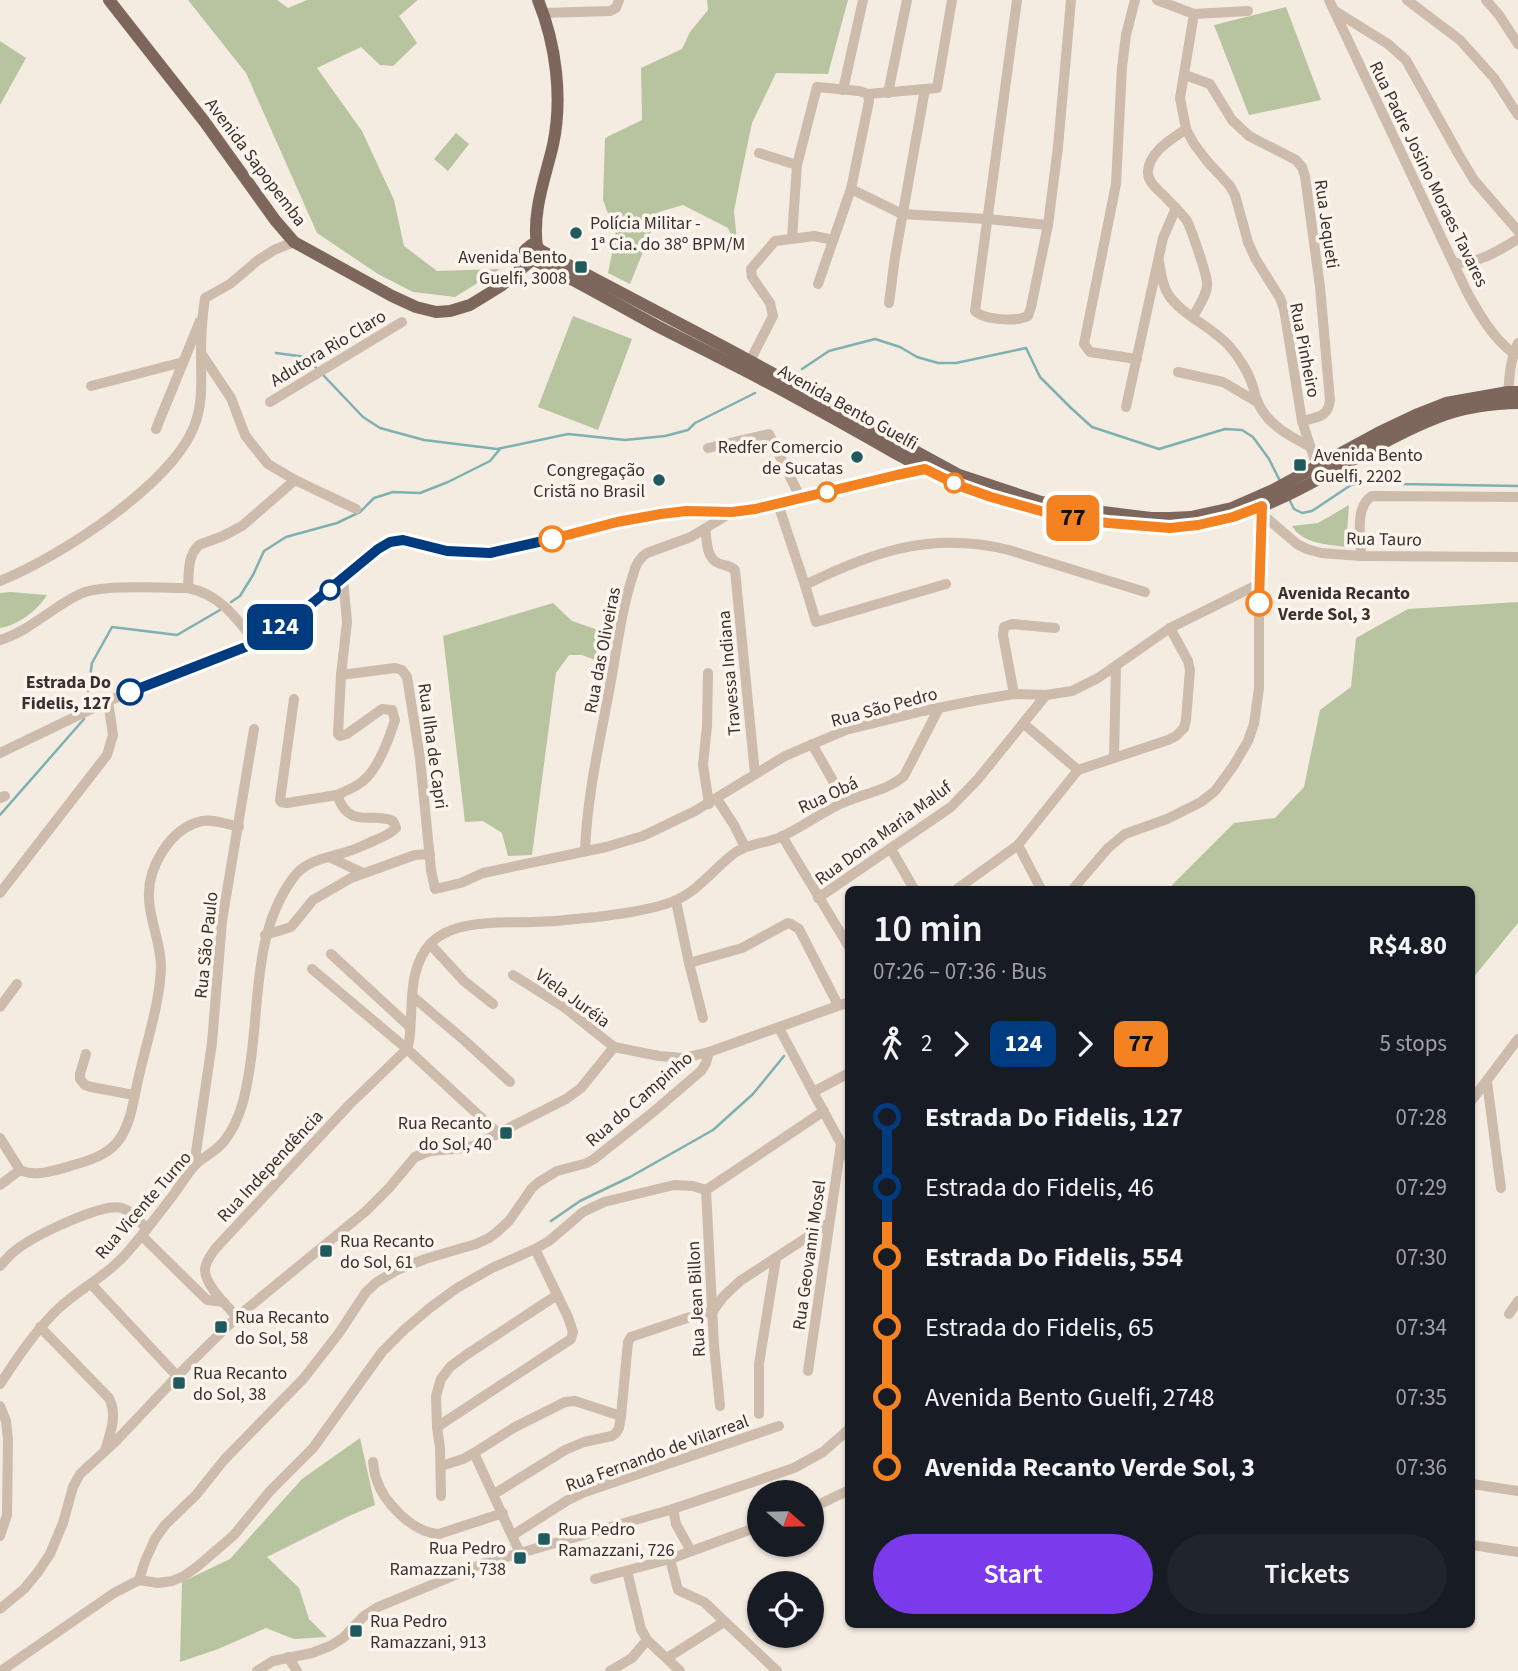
<!DOCTYPE html>
<html lang="en">
<head>
<meta charset="utf-8">
<style>
  body { margin:0; font-family:"Source Sans 3",sans-serif; background:#20242c; color:#f1f3f6; height:100vh; display:flex; flex-direction:column; font-size:26px; white-space:nowrap }
  * { box-sizing:border-box; margin:0 }
  p { font-size:23px; color:#9ea1a6 }
  .icon { flex:none; width:38px; height:38px; fill:none; stroke:currentColor; stroke-width:2; stroke-linecap:round; stroke-linejoin:round }
  .map { position:relative; flex:1; overflow:hidden }
  .details { position:absolute; left:845px; top:886px; width:630px; height:742px; display:flex; flex-direction:column; background:#171b24; border-radius:10px; box-shadow:0 2px 5px #0004 }
  .details>* { flex:none }
  .badge { padding:0 14px; border-radius:10px; font-size:24px; line-height:46px }
  .needle { width:46px; rotate:110deg }
  .controls { position:absolute; left:747px; top:1480px; display:grid; gap:14px }
  .controls a { display:grid; place-items:center; width:77px; height:77px; border-radius:50%; background:#171b24; box-shadow:0 2px 5px #0004; font-size:35px }
  .map>.badge { position:absolute; translate:-50% -50%; box-shadow:0 0 0 4px #fff }
  .legs { display:flex; align-items:center; gap:10px; height:77px; padding:0 28px; font-size:23px }
  .legs p { margin-inline-start:auto }
  .headline { display:flex; align-items:center; justify-content:space-between; height:119px; padding:0 28px }
  h1 { font-size:38px; font-weight:600; line-height:52px }
  .primary-button { display:flex; gap:14px; margin-top:auto; padding:14px 28px }
  .primary-button a { flex:1; height:80px; border-radius:42px; background:#7c3aed; color:#fff; font-size:28px; font-weight:600; line-height:80px; text-align:center }
  .primary-button a+a { background:#20242c; color:#f1f3f6 }
  ul { padding:0 28px; list-style:none }
  li { display:flex; align-items:center; gap:24px; height:70px; font-size:26px }
  li i { display:grid; place-items:center; width:10px; height:100%; margin:0 9px; background:currentColor }
  li i::after { content:''; width:18px; height:18px; margin:-9px; border:5px solid; border-radius:50%; background:#171b24 }
  li p { margin-inline-start:auto }
  li:first-child i { background:linear-gradient(#0000 50%,currentColor 0) }
  li:last-child i { background:linear-gradient(currentColor 50%,#0000 0) }
  .map>svg:first-child { display:block }
</style>
</head>
<body>
<div class="map">
<svg width="1518" height="1671" viewBox="0 0 1518 1671">
  <rect width="100%" height="100%" fill="#f4ebe1"/>
  <g fill="#b8c4a0">
    <polygon points="188,0 277,0 288,8 307,0 418,0 399,16 417,43 393,66 380,65 361,47 317,68 362,131 394,200 404,246 437,271 500,269 455,297 413,292 378,274 317,233 246,73"/>
    <polygon points="707,0 848,0 828,74 776,73 752,123 739,185 734,211 738,251 728,228 683,205 659,212 630,284 608,273 616,235 603,200 605,138 642,120 641,68 682,49 690,32 708,10"/>
    <polygon points="1286,7 1321,100 1249,115 1214,25"/>
    <polygon points="0,41 26,58 0,105"/>
    <polygon points="456,133 469,144 448,171 434,159"/>
    <polygon points="573,316 632,339 598,430 538,407"/>
    <path d="M1349,505L1346,547C1326,544 1303,544 1292,526L1318,523Z"/>
    <path d="M10,592L47,595C37,611 18,625 0,628V593Z"/>
    <polygon points="1518,602 1518,923 1472,979 1472,889 1168,889 1234,823 1275,818 1304,787 1320,710 1351,687 1356,638 1408,609"/>
    <polygon points="553,603 572,621 604,632 605,664 582,655 569,655 556,673 532,855 508,856 502,833 483,821 465,822 443,636"/>
    <polygon points="360,1438 375,1505 349,1516 267,1557 299,1588 309,1619 327,1637 294,1639 266,1628 218,1649 180,1662 182,1582 230,1559 302,1479"/>
  </g>
  <g fill="none" stroke-linecap="round" stroke-linejoin="round">
    <g stroke="#7fb0b2" stroke-width="2.5">
      <polyline points="276,353 306,357 363,417 380,428 424,440 497,449 568,434 625,440 665,436 688,430 695,423 755,393"/>
      <polyline points="802,369 829,351 875,339 900,347 917,357 938,363 956,363 1026,348 1040,377 1071,408 1092,427 1159,449 1225,429 1242,430 1253,437 1269,459 1280,481"/>
      <polyline points="1289,499 1294,509 1302,513 1312,511 1351,485 1373,481 1400,484 1518,486"/>
      <polyline points="231,602 240,596 253,575 264,551 286,537 337,523 360,512 374,498 393,492 420,493 448,482 490,461 500,449"/>
      <polyline points="88,691 92,663 112,627 177,635 220,610"/>
      <polyline points="0,815 84,719"/>
      <polyline points="551,1221 580,1201 630,1177 713,1130 753,1094 784,1056"/>
    </g>
    <g stroke="#cdbbac" stroke-width="10">
      <path d="M1017,0L975,311C984,320 1016,322 1028,316L1031,307L1048,225L1058,147L1071,0"/>
      <polyline points="1135,0 1126,35 1122,67 1116,184 1084,344 1090,352 1137,359"/>
      <polyline points="1157,0 1194,14"/>
      <path d="M1329,0L1467,292C1479,314 1493,338 1513,353"/>
      <polyline points="1407,0 1460,40 1494,78 1518,115"/>
      <polyline points="1486,0 1499,15 1518,44"/>
      <polyline points="1248,11 1194,14 1180,98 1186,129 1194,144 1207,161 1230,186 1235,195 1248,242 1255,258 1280,298 1284,309 1302,421 1319,473"/>
      <polyline points="1335,11 1388,44 1406,60 1459,155 1474,180 1518,231"/>
      <polyline points="543,13 610,11 616,8 619,0"/>
      <path d="M1185,75L1210,84L1232,120L1249,136L1296,160L1302,167L1305,176L1320,287L1330,400C1328,418 1317,417 1302,421"/>
      <polyline points="843,90 863,0"/>
      <polyline points="888,93 907,0"/>
      <polyline points="868,94 937,88 952,0"/>
      <path d="M1186,129C1172,139 1150,151 1148,171C1147,184 1162,192 1169,201C1175,207 1182,214 1187,221C1191,228 1207,275 1207,283C1208,294 1198,307 1193,317"/>
      <polyline points="759,153 797,165"/>
      <polyline points="851,189 902,214 987,219 1048,225"/>
      <polyline points="792,238 797,165 817,87 859,91 868,94 869,101 851,189 818,284"/>
      <path d="M1159,262C1161,272 1162,285 1168,294C1181,315 1213,327 1230,347C1240,358 1250,375 1254,390C1255,393 1255,397 1257,400C1265,423 1289,436 1309,446"/>
      <path d="M1455,263C1478,264 1498,251 1518,239"/>
      <polyline points="889,303 895,257 925,89"/>
      <polyline points="201,353 231,398 245,435 251,443 268,464 295,480 356,509"/>
      <polyline points="750,361 773,316 770,303 752,277 751,269 775,241 814,236 833,240"/>
      <polyline points="1178,372 1223,382 1257,402"/>
      <polyline points="91,386 183,362"/>
      <path d="M1508,397C1509,378 1510,360 1518,343"/>
      <polyline points="270,402 402,322"/>
      <polyline points="1126,407 1163,238 1176,208"/>
      <polyline points="156,429 200,321"/>
      <polyline points="708,448 769,434 801,499"/>
      <polyline points="778,504 805,585 816,622 946,584"/>
      <polyline points="1262,514 1297,544 1307,549 1321,553 1361,556 1518,557"/>
      <path d="M705,529C707,540 706,558 718,563C725,566 729,565 735,570L755,774"/>
      <path d="M1361,556C1361,538 1354,507 1372,496L1518,497"/>
      <path d="M0,581C58,558 177,482 196,421C203,400 201,378 201,357C201,337 202,317 205,298L230,284L257,261L274,250L294,242"/>
      <path d="M805,585C874,551 932,531 1009,550L1145,592"/>
      <path d="M188,588C189,574 187,556 199,545L223,536L242,526L295,480"/>
      <path d="M0,640C30,631 52,607 80,594C102,584 162,588 188,588C220,594 237,619 256,643"/>
      <polyline points="708,673 707,726 703,765 709,804"/>
      <polyline points="341,675 395,668 402,670 407,677 420,758 431,870 435,889 461,883 483,873 606,847 643,836 695,811 785,756 846,730 923,711 978,700 1014,694 1046,695 1072,691 1098,678 1170,628 1259,584"/>
      <polyline points="1014,694 1003,635 1004,627 1012,624 1055,628"/>
      <polyline points="294,699 280,800 281,802 287,803 337,795"/>
      <polyline points="1024,724 1078,770"/>
      <polyline points="812,744 845,802"/>
      <polyline points="0,753 108,701 256,643 292,620 337,584 371,554 390,542 403,540 447,551 490,553 533,544 617,522 661,514 686,511 732,512 755,509 925,469 927,466"/>
      <polyline points="1114,758 1116,666"/>
      <polyline points="0,798 5,796"/>
      <polyline points="717,799 734,825 745,847"/>
      <polyline points="782,836 849,947"/>
      <polyline points="1018,845 1041,889"/>
      <polyline points="891,849 914,889"/>
      <path d="M585,851C587,795 600,741 610,686C617,649 621,611 633,575C635,566 639,558 647,553L691,537L732,512"/>
      <polyline points="329,857 363,873"/>
      <polyline points="957,889 1018,845 1078,770 1168,740 1176,736 1184,728 1186,720 1190,670 1188,661 1170,628"/>
      <polyline points="1073,889 1108,848 1125,834 1167,819 1201,802 1215,791 1234,765 1248,741 1254,724 1259,688 1259,584 1262,514 1262,506 1259,501"/>
      <polyline points="0,893 107,755 113,735 108,701"/>
      <polyline points="818,898 951,807 978,779 1046,695"/>
      <polyline points="676,901 689,963 703,1018"/>
      <polyline points="265,935 291,927 313,900 351,878 415,855 430,854"/>
      <polyline points="430,944 464,981 493,1004"/>
      <polyline points="331,954 410,1027"/>
      <polyline points="689,963 742,948 788,923 791,924 799,929 838,1005"/>
      <polyline points="312,969 407,1049 498,1133"/>
      <polyline points="513,975 564,1007 614,1047"/>
      <polyline points="412,996 464,1040 510,1082"/>
      <polyline points="0,1007 17,984"/>
      <polyline points="779,1028 813,1092"/>
      <path d="M407,1049C411,1039 410,1028 411,1018C412,992 412,963 431,943C454,919 503,923 533,922C547,922 561,921 575,919C602,917 650,911 674,901C699,891 715,867 736,852C750,843 767,843 781,837C802,827 821,813 842,803C862,794 887,791 904,776L939,708"/>
      <polyline points="86,1054 80,1074 80,1079 85,1085 91,1087 134,1095"/>
      <polyline points="849,1073 813,1092 849,1158"/>
      <polyline points="1487,1082 1501,1188"/>
      <polyline points="1472,1100 1518,1039"/>
      <path d="M0,1138L20,1170C38,1178 59,1169 77,1164C94,1159 111,1153 121,1137C132,1119 134,1096 139,1076C147,1040 160,1003 161,967C161,943 150,922 149,899C147,868 170,828 202,821C214,819 227,824 239,827"/>
      <polyline points="196,1164 196,1152 212,1043 222,921 254,729"/>
      <polyline points="0,1185 20,1170"/>
      <polyline points="706,1190 714,1345 720,1406"/>
      <polyline points="142,1236 207,1300 224,1302"/>
      <path d="M0,1266C6,1259 12,1252 20,1247C37,1235 103,1202 122,1208C132,1211 140,1222 147,1229"/>
      <polyline points="91,1284 177,1376"/>
      <polyline points="713,1311 723,1297 740,1281 829,1223"/>
      <polyline points="1509,1314 1518,1301"/>
      <path d="M237,1317C227,1306 205,1285 205,1270C205,1262 211,1255 215,1249L349,1105L407,1049"/>
      <path d="M40,1327L109,1398C118,1416 110,1433 105,1451"/>
      <polyline points="808,1371 841,1144"/>
      <path d="M0,1384C18,1357 35,1331 58,1309C79,1289 105,1277 124,1256C142,1236 158,1215 174,1194C181,1184 188,1173 196,1164C205,1156 217,1151 225,1140C241,1119 246,1093 250,1066C260,1002 253,933 293,878C306,859 329,858 349,851C359,848 368,843 378,839C385,836 391,833 396,828L393,821C372,811 350,831 337,795C346,791 356,787 363,781C378,769 389,739 395,720L392,710L382,709L347,734L340,736L338,734L341,675L347,622L343,579"/>
      <polyline points="0,1406 6,1421 8,1440 7,1515 0,1536"/>
      <polyline points="759,1414 759,1364 776,1258"/>
      <polyline points="437,1427 571,1339 573,1332 568,1317 535,1249"/>
      <polyline points="474,1453 520,1553"/>
      <path d="M373,1462C374,1467 374,1473 376,1478C383,1502 413,1533 439,1534L503,1513"/>
      <polyline points="441,1466 463,1459 474,1453 515,1427 565,1402 575,1401 621,1416"/>
      <polyline points="1472,1484 1518,1491"/>
      <polyline points="494,1494 565,1450 584,1442 612,1436 616,1433 619,1428 621,1416 628,1342 631,1337 690,1317 713,1311"/>
      <polyline points="441,1496 440,1448 437,1427 436,1396 441,1379 450,1367 466,1355 557,1295"/>
      <polyline points="812,1508 849,1490"/>
      <polyline points="673,1509 676,1524 691,1551"/>
      <polyline points="513,1535 568,1500 585,1492 779,1426"/>
      <polyline points="1472,1545 1518,1552"/>
      <polyline points="670,1559 678,1590 704,1602 777,1671"/>
      <polyline points="627,1571 641,1629 647,1640 680,1671"/>
      <polyline points="595,1579 670,1559 760,1526"/>
      <polyline points="139,1580 145,1561 155,1539 165,1525 196,1495 224,1460 304,1378 339,1333 366,1292 377,1282 397,1270 425,1259 476,1244 489,1238 497,1232 509,1221 532,1188 539,1182 557,1171 587,1163 594,1159 652,1113 701,1071 706,1063 709,1052"/>
      <polyline points="0,1609 24,1589 38,1572 50,1554 63,1523 73,1487 80,1474 115,1442 186,1367 237,1317 366,1211 389,1188 415,1157 430,1151 465,1148 475,1145 566,1099 581,1088 614,1047 659,1056 683,1058 709,1052 849,1002"/>
      <polyline points="288,1657 297,1671"/>
      <polyline points="667,1658 724,1622"/>
      <polyline points="1,1671 114,1593 139,1580 158,1583 172,1581 184,1576 198,1566 234,1535 270,1491 313,1448 382,1352 405,1329 431,1307 457,1288 492,1268 535,1249 549,1241 583,1212 604,1202 674,1185 693,1186 706,1190 824,1111"/>
      <polyline points="257,1671 273,1661 312,1653 330,1646 343,1638 364,1616 378,1607 482,1564 673,1509 794,1468 823,1452 849,1429"/>
      <polyline points="610,1671 632,1658 647,1640"/>
    </g>
    <g stroke="#7d675c" stroke-width="12">
      <polyline points="109,0 204,121 275,220 294,242 392,296 416,307 436,312 450,311 470,305 501,286 532,260"/>
      <path d="M537,247C532,211 545,179 553,145C563,98 556,44 538,0"/>
      <polyline points="540,250 728,349 959,475 1041,502 1079,509 1151,518 1170,518 1191,517 1232,508 1273,490 1378,433 1418,414 1446,403 1508,392 1518,392"/>
      <path d="M534,260L539,255L540,250L536,245H531L525,250V255L530,259L534,260C576,280 616,304 657,326C702,349 747,371 791,395C826,414 860,433 895,453C917,465 939,477 962,487C1011,507 1066,520 1119,524C1152,527 1182,529 1215,521C1295,504 1363,446 1439,417C1461,408 1494,403 1518,403"/>
    </g>
  </g>
  <g fill="none" stroke-linecap="round" stroke-linejoin="round">
    <g stroke="#fff" stroke-width="16">
      <polyline id="line-1" points="130,692 256,643 292,620 378,549 390,542 403,540 447,551 490,553 552,539"/>
    </g>
    <g stroke="#fff" stroke-width="16">
      <polyline id="line-2" points="552,539 617,522 661,514 686,511 732,512 755,509 897,475 925,469 960,486 991,497 1041,511 1082,520 1108,523 1170,528 1198,525 1233,517 1262,506 1259,603"/>
    </g>
    <use href="#line-1" stroke="#003b80" stroke-width="10"/>
    <use href="#line-2" stroke="#f58220" stroke-width="10"/>
  </g>
  <g fill="#1f5a5e" stroke="#fbf5ee" stroke-width="2.5">
    <circle cx="576" cy="233" r="7"/>
    <rect x="574" y="260" width="14" height="14" rx="3.5"/>
    <circle cx="857" cy="457" r="7"/>
    <rect x="1293" y="458" width="14" height="14" rx="3.5"/>
    <circle cx="659" cy="480" r="7"/>
    <rect x="499" y="1126" width="14" height="14" rx="3.5"/>
    <rect x="319" y="1244" width="14" height="14" rx="3.5"/>
    <rect x="214" y="1320" width="14" height="14" rx="3.5"/>
    <rect x="172" y="1376" width="14" height="14" rx="3.5"/>
    <rect x="537" y="1532" width="14" height="14" rx="3.5"/>
    <rect x="513" y="1551" width="14" height="14" rx="3.5"/>
    <rect x="349" y="1624" width="14" height="14" rx="3.5"/>
  </g>
  <g fill="#fff" stroke="#f58220" stroke-width="3.5">
    <circle cx="954" cy="483" r="9"/>
    <circle cx="827" cy="492" r="9"/>
    <circle cx="552" cy="539" r="12"/>
    <circle cx="1259" cy="603" r="12"/>
  </g>
  <g fill="#fff" stroke="#003b80" stroke-width="3.5">
    <circle cx="330" cy="590" r="9"/>
    <circle cx="130" cy="692" r="12"/>
  </g>
  <g text-anchor="middle" stroke-width="7" stroke-linejoin="round" paint-order="stroke">
    <g font-size="18" fill="#3b302b" stroke="#fbf5ee">
      <text transform="translate(256 162) rotate(53)" y="6">Avenida Sapopemba</text>
      <text transform="translate(1429 174) rotate(64)" y="6">Rua Padre Josino Moraes Tavares</text>
      <text transform="translate(1327 224) rotate(82)" y="6">Rua Jequeti</text>
      <text transform="translate(328 348) rotate(-31)" y="6">Adutora Rio Claro</text>
      <text transform="translate(1305 350) rotate(79)" y="6">Rua Pinheiro</text>
      <text transform="translate(848 407) rotate(29)" y="6">Avenida Bento Guelfi</text>
      <text transform="translate(1384 539) rotate(1)" y="6">Rua Tauro</text>
      <text transform="translate(602 650) rotate(-79)" y="6">Rua das Oliveiras</text>
      <text transform="translate(729 673) rotate(-95)" y="6">Travessa Indiana</text>
      <text transform="translate(884 707) rotate(-15)" y="6">Rua São Pedro</text>
      <text transform="translate(433 746) rotate(82)" y="6">Rua Ilha de Capri</text>
      <text transform="translate(828 795) rotate(-25)" y="6">Rua Obá</text>
      <text transform="translate(883 833) rotate(-36)" y="6">Rua Dona Maria Maluf</text>
      <text transform="translate(206 945) rotate(-84)" y="6">Rua São Paulo</text>
      <text transform="translate(573 998) rotate(36)" y="6">Viela Juréia</text>
      <text transform="translate(639 1099) rotate(-41)" y="6">Rua do Campinho</text>
      <text transform="translate(270 1166) rotate(-47)" y="6">Rua Independência</text>
      <text transform="translate(143 1205) rotate(-49)" y="6">Rua Vicente Turno</text>
      <text transform="translate(809 1255) rotate(-82)" y="6">Rua Geovanni Mosel</text>
      <text transform="translate(696 1299) rotate(-93)" y="6">Rua Jean Billon</text>
      <text transform="translate(657 1453) rotate(-20)" y="6">Rua Fernando de Vilarreal</text>
    </g>
    <g font-size="18" fill="#3b302b" stroke="#fbf5ee" text-anchor="start">
      <text x="590" y="229">Polícia Militar -<tspan x="590" dy="21">1ª Cia. do 38º BPM/M</tspan></text>
      <text x="567" y="263" text-anchor="end">Avenida Bento<tspan x="567" dy="21">Guelfi, 3008</tspan></text>
      <text x="843" y="453" text-anchor="end">Redfer Comercio<tspan x="843" dy="21">de Sucatas</tspan></text>
      <text x="1314" y="461">Avenida Bento<tspan x="1314" dy="21">Guelfi, 2202</tspan></text>
      <text x="645" y="476" text-anchor="end">Congregação<tspan x="645" dy="21">Cristã no Brasil</tspan></text>
      <text x="492" y="1129" text-anchor="end">Rua Recanto<tspan x="492" dy="21">do Sol, 40</tspan></text>
      <text x="340" y="1247">Rua Recanto<tspan x="340" dy="21">do Sol, 61</tspan></text>
      <text x="235" y="1323">Rua Recanto<tspan x="235" dy="21">do Sol, 58</tspan></text>
      <text x="193" y="1379">Rua Recanto<tspan x="193" dy="21">do Sol, 38</tspan></text>
      <text x="558" y="1535">Rua Pedro<tspan x="558" dy="21">Ramazzani, 726</tspan></text>
      <text x="506" y="1554" text-anchor="end">Rua Pedro<tspan x="506" dy="21">Ramazzani, 738</tspan></text>
      <text x="370" y="1627">Rua Pedro<tspan x="370" dy="21">Ramazzani, 913</tspan></text>
    </g>
    <g font-size="18" font-weight="bold" fill="#3b302b" stroke="#fbf5ee" text-anchor="start">
      <text x="1278" y="599">Avenida Recanto<tspan x="1278" dy="21">Verde Sol, 3</tspan></text>
      <text x="111" y="688" text-anchor="end">Estrada Do<tspan x="111" dy="21">Fidelis, 127</tspan></text>
    </g>
  </g>
</svg>
<div class="controls">
<a><svg class="needle" viewBox="-14 -14 28 28"><path d="M0-13l5 13h-10z" fill="#e53935"/><path d="M0 13l5-13h-10z" fill="#9ea1a6"/></svg></a>
<a><svg class="icon" aria-label="locate" viewBox="0 0 24 24"><circle cx="12" cy="12" r="6"/><path d="M12 2v4M12 18v4M2 12h4M18 12h4"/></svg></a>
</div>
<b class="badge" style="left:280px;top:627px;background:#003b80;color:#fff">124</b>
<b class="badge" style="left:1073px;top:518px;background:#f58220;color:#111">77</b>
<section class="details">
<div class="headline"><div><h1>10 min</h1><p>07:26 – 07:36 · Bus</p></div><b>R$4.80</b></div>
<div class="legs"><svg class="icon" aria-label="walk" viewBox="0 0 24 24"><circle cx="13" cy="4" r="2"/><path d="M13 8l-2 6 4 7M11 14l-3 7M7 12l3-4h3l4 4"/></svg>2<svg class="icon" aria-label="forward" viewBox="0 0 24 24"><path d="M9 5l7 7-7 7"/></svg><b class="badge" style="background:#003b80;color:#fff">124</b><svg class="icon" aria-label="forward" viewBox="0 0 24 24"><path d="M9 5l7 7-7 7"/></svg><b class="badge" style="background:#f58220;color:#111">77</b><p>5 stops</p></div>
<ul>
<li><i style="color:#003b80"></i><b>Estrada Do Fidelis, 127</b><p>07:28</p></li>
<li><i style="color:#003b80"></i><span>Estrada do Fidelis, 46</span><p>07:29</p></li>
<li><i style="color:#f58220"></i><b>Estrada Do Fidelis, 554</b><p>07:30</p></li>
<li><i style="color:#f58220"></i><span>Estrada do Fidelis, 65</span><p>07:34</p></li>
<li><i style="color:#f58220"></i><span>Avenida Bento Guelfi, 2748</span><p>07:35</p></li>
<li><i style="color:#f58220"></i><b>Avenida Recanto Verde Sol, 3</b><p>07:36</p></li>
</ul>
<div class="primary-button"><a>Start</a><a>Tickets</a></div>
</section>
</div>
</body>
</html>
